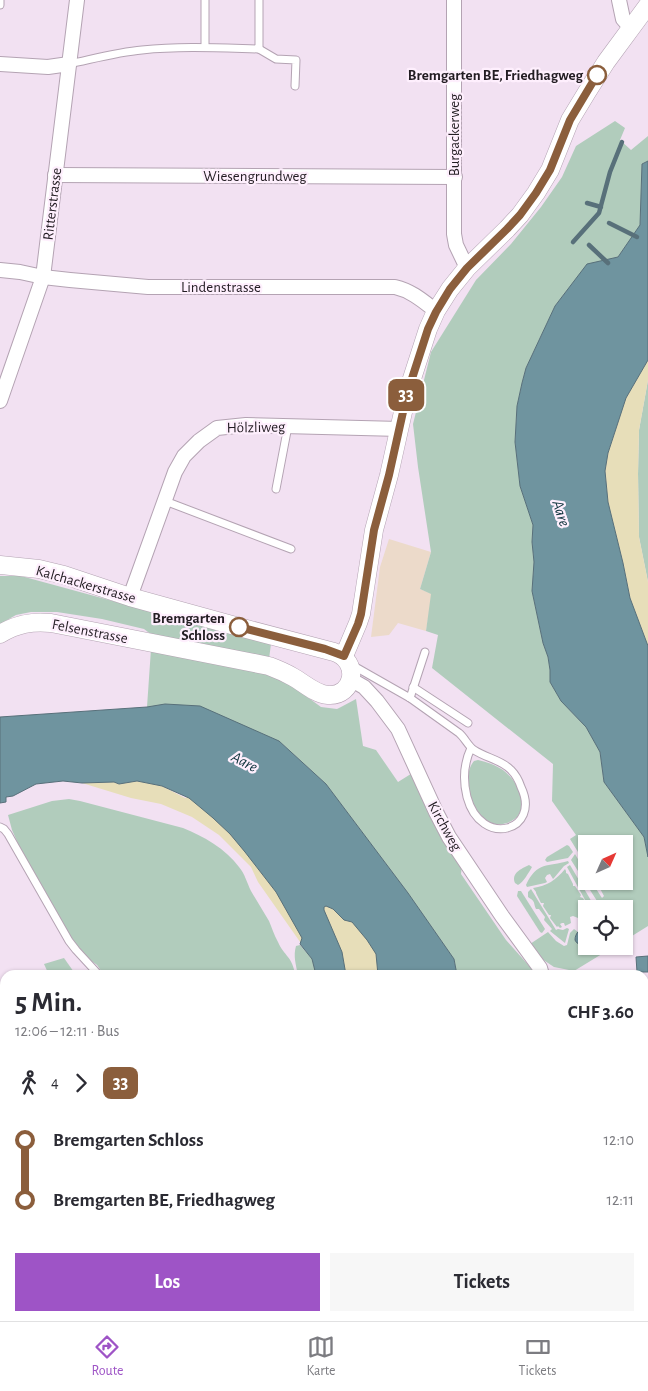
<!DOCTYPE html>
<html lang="de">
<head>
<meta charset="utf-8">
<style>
  body { margin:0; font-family:"Alegreya Sans",sans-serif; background:#f7f7f7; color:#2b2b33; height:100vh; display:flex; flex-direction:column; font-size:19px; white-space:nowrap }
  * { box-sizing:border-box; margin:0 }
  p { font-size:16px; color:#7c7c81 }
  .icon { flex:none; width:28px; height:28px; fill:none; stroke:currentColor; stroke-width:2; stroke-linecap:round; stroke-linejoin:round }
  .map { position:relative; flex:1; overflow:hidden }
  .sheet { position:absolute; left:0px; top:970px; width:649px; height:351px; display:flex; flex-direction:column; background:#fff; border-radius:15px 15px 0 0; box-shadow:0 1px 4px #0004 }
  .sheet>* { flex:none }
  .badge { padding:0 10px; border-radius:8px; font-size:18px; line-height:32px }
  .needle { width:32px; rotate:45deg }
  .fabs { position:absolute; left:578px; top:835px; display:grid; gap:10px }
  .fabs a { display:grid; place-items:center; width:55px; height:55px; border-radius:0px; background:#fff; box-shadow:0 1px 4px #0004; font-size:25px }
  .map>.badge { position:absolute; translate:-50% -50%; box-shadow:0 0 0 2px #fff }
  .legs { display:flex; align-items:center; gap:8px; height:55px; padding:0 15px; font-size:16px }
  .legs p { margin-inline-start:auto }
  .head { display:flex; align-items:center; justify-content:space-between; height:85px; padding:0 15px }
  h1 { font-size:28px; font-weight:700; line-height:38px }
  .action { display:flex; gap:10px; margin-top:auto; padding:10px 15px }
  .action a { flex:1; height:58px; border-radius:0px; background:#9e54c6; color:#fff; font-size:20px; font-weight:700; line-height:58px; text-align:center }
  .action a+a { background:#f7f7f7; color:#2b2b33 }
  ul { padding:0 15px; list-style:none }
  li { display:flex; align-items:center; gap:18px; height:60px; font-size:19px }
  li i { display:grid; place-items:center; width:8px; height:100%; margin:0 6px; background:currentColor }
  li i::after { content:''; width:12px; height:12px; margin:-6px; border:4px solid; border-radius:50%; background:#fff }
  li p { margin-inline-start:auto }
  li:first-child i { background:linear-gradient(#0000 50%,currentColor 0) }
  li:last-child i { background:linear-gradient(currentColor 50%,#0000 0) }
  .menu { display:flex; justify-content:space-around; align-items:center; height:70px; border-top:1px solid #e1e1e2; background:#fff; font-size:14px; color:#7c7c81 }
  .menu a { display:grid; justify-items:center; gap:2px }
  .menu .on { color:#9e54c6 }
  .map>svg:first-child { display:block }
</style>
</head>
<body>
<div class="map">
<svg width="648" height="1321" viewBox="0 0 648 1321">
  <rect width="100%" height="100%" fill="#f2e1f2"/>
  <polygon fill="#ecdaca" points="389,539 431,552 420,589 432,594 426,631 398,623 389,635 371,637 380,567"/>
  <g fill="#b1ccbc">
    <polygon points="615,121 625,128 620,140 631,150 648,136 648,161 642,164 640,226 618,257 587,265 555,306 526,368 522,383 517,406 515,442 520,486 533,525 532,542 534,562 532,591 543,643 548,657 550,670 550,682 561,701 586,727 600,752 604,782 644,837 648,857 648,926 624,941 624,909 600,909 597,901 571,860 575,854 586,873 586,881 591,881 602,898 604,896 596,881 624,881 624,844 586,844 586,865 570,839 576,835 552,801 553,764 432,668 438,635 426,631 431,594 420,589 431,552 418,467 413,424 431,352 476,280 511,244 541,207 562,177 576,146"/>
    <polygon points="648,380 648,582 639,537 638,474 639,430"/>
    <polygon points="0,576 21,576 271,644 269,659 152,635 144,629 102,619 57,612 31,612 16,615 0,624"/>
    <polygon points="151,649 266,672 288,683 321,707 337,709 341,707 356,699 363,746 376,750 398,782 414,772 462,865 461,874 506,940 531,968 533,975 457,975 454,959 408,893 326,784 279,741 147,707"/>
    <path d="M478,760C487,762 495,765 503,770C515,779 528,799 519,814C517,818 512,821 507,823C489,829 477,814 471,798C467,787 466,770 474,761Z"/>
    <path d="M69,799L80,801L183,828C203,836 226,849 239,867C245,874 247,883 251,891C257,901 263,911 269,921C272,928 274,935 278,942C284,956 293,957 295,975H127L126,974L123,975H104L97,965L86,957L72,939L24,857L12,830L8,815L52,801Z"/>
    <polygon points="567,845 569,846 573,852 568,858 547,862 545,860 547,857"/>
    <path d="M568,861L569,863L564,866L554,878L553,879L550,874L547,875L545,878L547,882L545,883L527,887L526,885C537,861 548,867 568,861Z"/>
    <path d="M529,865L532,867C529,872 523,883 518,885L515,883C511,873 521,869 529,865Z"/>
    <polygon points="570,865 596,909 590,909 567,867"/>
    <path d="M565,869L566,871V873L568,874L573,884V886H575L581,895L580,897L583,898L588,907L586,909V913L584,909L581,911L583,916L578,918L573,916L570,917L571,923L565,926L564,923H562L560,924L562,927L560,928L558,926L557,927L550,918L551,915H549L543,906L544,903H541L536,893V892L533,888C547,886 556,880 565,869Z"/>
    <path d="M531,889L556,930L558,929L563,930L567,928L569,929L565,943L550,931L552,929L544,920L545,917L539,909H536C533,902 536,902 528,897V892Z"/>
    <polygon points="518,891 521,891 545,929 542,933 540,932 517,896"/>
    <polygon points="574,929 578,932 575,940 584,944 586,943 586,946 615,946 574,971 554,967 533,953 527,946 548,932 556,941 564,946 567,945 570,933"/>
    <path d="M300,945L312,959L316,975H298C296,965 293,956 296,946Z"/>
    <polygon points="64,958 76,975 49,975 44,964"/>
    <polygon points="648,1035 648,1321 507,1321 502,1316 644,1316 644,1037"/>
    <polygon points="5,1212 5,1316 316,1316 316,1321 0,1321 0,1214"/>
    <polygon points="455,1316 484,1316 482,1321 455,1321"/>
  </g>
  <g fill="#e7deb9">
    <polygon points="648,360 648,380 639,430 638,474 639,537 648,582 648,646 630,598 623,563 608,502 605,471 608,453 626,398"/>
    <polygon points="137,781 162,786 185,798 201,791 312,940 316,975 312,959 258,882 251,867 219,835 192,817 161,804 131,798 82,783 114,782 119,784"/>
    <polygon points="291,819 395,975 340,975"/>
    <polygon points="316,1316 363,1316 361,1321 316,1321"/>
  </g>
  <g fill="#6f949f" stroke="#58707a">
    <polygon points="648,161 648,360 626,398 608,453 605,471 608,502 623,563 630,598 648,646 648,857 644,837 604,782 600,752 586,727 561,701 550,682 550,670 548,657 543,643 532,591 534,562 532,542 533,525 520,486 515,442 517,406 522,383 526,368 555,306 587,264 618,257 640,225 642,164"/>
    <polygon points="165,704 200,706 279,741 326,784 408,893 454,959 457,975 378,975 376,954 367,940 352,922 344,920 333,909 326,906 324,907 324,910 342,952 346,975 316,975 312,959 300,944 302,938 276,892 245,852 230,834 213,818 189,798 162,786 137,781 119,784 114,782 82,783 63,781 36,784 13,796 6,797 6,802 0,803 0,717 147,707"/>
    <path d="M586,927V943C582,945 577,945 575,940C575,933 580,929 586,927Z"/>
    <polygon points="648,956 648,972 637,972 636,957"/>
    <polygon points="355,1316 455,1316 455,1321 353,1321"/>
  </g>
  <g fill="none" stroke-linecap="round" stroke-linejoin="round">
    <g stroke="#58707a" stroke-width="4.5">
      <polyline points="587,203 601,207"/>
      <polyline points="609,223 637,237"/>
      <polyline points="573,242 599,213 610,172 622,142"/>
      <polyline points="589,245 608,263"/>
    </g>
    <g stroke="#b4a3b3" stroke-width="9">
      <g id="service">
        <polyline points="205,0 205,47"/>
        <polyline points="0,5 0,0"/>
        <polyline points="259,49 276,59 296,60 295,86"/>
        <path d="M69,64C93,59 118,52 142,50C181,46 220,48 259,49V0"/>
        <polyline points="276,489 288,426"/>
        <polyline points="165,501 291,549"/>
        <path d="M352,665L410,698L459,733C465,738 468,746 474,750C486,758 502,760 511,770C516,775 519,781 521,787C542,831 481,849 467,797C463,781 464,763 471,748"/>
        <polyline points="413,687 468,723"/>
        <polyline points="410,698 425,652"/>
        <polyline points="0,827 4,829 8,834 69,941 76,950 99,975"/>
        <polyline points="0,1096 5,1094"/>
        <polyline points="0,1238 5,1236"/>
      </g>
    </g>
    <g stroke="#b4a3b3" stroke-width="16">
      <g id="minor">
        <polyline points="454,0 454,234 456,245 467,268"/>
        <polyline points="619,0 623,19 631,28"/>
        <polyline points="0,64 48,67 69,64"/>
        <polyline points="55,175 455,177"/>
        <path d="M0,270L20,272L43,277L70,280L148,287H395C412,291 423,301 436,311"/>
        <polyline points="0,401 43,277 77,0"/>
        <polyline points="130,597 175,472 184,456 199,441 217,428 246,425 400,429"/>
        <polyline points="350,679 364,687 377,701 398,729 436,812 449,837 502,916 540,968 542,975"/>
      </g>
    </g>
    <g stroke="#b4a3b3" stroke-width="19">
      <g id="tertiary">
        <path d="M0,565L39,569L64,575L130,597L239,627L334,652C361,661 354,697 328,695C315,694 304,683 293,677C286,673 277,669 269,666L51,623C32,621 17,624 0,634"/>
        <polyline points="344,656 358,623 361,614 374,530 389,475 407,394 428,329 436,311 450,289 467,268 507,229 520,215 536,193 550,170 570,120 587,92 606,62 648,5"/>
      </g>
    </g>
    <use href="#service" stroke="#fff" stroke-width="7"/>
    <use href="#minor" stroke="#fff" stroke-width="14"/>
    <use href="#tertiary" stroke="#fff" stroke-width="18"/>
  </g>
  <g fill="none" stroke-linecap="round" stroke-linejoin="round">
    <g stroke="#fff" stroke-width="11">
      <polyline id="line-1" points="239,627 325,649 344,656 358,624 361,614 374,530 389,475 407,394 428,329 436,312 450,289 467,268 507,229 520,215 536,193 550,170 570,120 597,75"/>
    </g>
    <use href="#line-1" stroke="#8b5e3c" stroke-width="8"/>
  </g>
  <g fill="#fff" stroke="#8b5e3c" stroke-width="2.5">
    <circle cx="597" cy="75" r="9"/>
    <circle cx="239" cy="627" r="9"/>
  </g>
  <g text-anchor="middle" stroke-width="4.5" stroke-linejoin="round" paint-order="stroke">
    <g font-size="15" font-weight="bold" fill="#231d23" stroke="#feeffd" text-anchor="end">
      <text x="583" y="80">Bremgarten BE, Friedhagweg</text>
      <text x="225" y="623">Bremgarten<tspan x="225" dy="17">Schloss</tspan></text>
    </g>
    <g font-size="15" fill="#231d23" stroke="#feeffd">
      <text transform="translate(454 135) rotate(-90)" y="5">Burgackerweg</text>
      <text x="255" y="181">Wiesengrundweg</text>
      <text transform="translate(52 204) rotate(-83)" y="5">Ritterstrasse</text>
      <text x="221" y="292">Lindenstrasse</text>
      <text transform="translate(256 427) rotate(-1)" y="5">Hölzliweg</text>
      <text transform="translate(86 584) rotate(16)" y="5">Kalchackerstrasse</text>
      <text transform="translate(90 631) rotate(11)" y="5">Felsenstrasse</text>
      <text transform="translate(445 826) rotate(61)" y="5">Kirchweg</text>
    </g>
    <g font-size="16" font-style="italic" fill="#0d323b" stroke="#feeffd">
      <text transform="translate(562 513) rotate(72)" y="6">Aare</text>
      <text transform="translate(245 761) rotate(28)" y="6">Aare</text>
    </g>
  </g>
</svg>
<div class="fabs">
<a><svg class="needle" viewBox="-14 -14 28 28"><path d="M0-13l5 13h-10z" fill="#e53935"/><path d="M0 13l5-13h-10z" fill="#7c7c81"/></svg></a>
<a><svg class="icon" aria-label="locate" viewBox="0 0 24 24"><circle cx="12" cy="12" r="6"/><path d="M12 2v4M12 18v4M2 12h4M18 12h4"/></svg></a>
</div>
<b class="badge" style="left:406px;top:395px;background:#8b5e3c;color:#fff">33</b>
<section class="sheet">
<div class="head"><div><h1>5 Min.</h1><p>12:06 – 12:11 · Bus</p></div><b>CHF 3.60</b></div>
<div class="legs"><svg class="icon" aria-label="walk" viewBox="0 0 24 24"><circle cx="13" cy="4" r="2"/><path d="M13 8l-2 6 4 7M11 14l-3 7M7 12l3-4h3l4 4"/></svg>4<svg class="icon" aria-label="forward" viewBox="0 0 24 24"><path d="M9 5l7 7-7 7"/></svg><b class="badge" style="background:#8b5e3c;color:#fff">33</b></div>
<ul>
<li><i style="color:#8b5e3c"></i><b>Bremgarten Schloss</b><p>12:10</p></li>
<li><i style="color:#8b5e3c"></i><b>Bremgarten BE, Friedhagweg</b><p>12:11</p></li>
</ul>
<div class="action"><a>Los</a><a>Tickets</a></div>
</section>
</div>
<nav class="menu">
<a class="on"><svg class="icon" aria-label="directions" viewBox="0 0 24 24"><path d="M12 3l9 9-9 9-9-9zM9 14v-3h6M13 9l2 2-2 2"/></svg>Route</a>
<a><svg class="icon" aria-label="map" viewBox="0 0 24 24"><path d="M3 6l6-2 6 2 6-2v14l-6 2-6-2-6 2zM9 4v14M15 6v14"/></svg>Karte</a>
<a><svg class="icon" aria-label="tickets" viewBox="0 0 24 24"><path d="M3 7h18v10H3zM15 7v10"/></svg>Tickets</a>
</nav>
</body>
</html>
